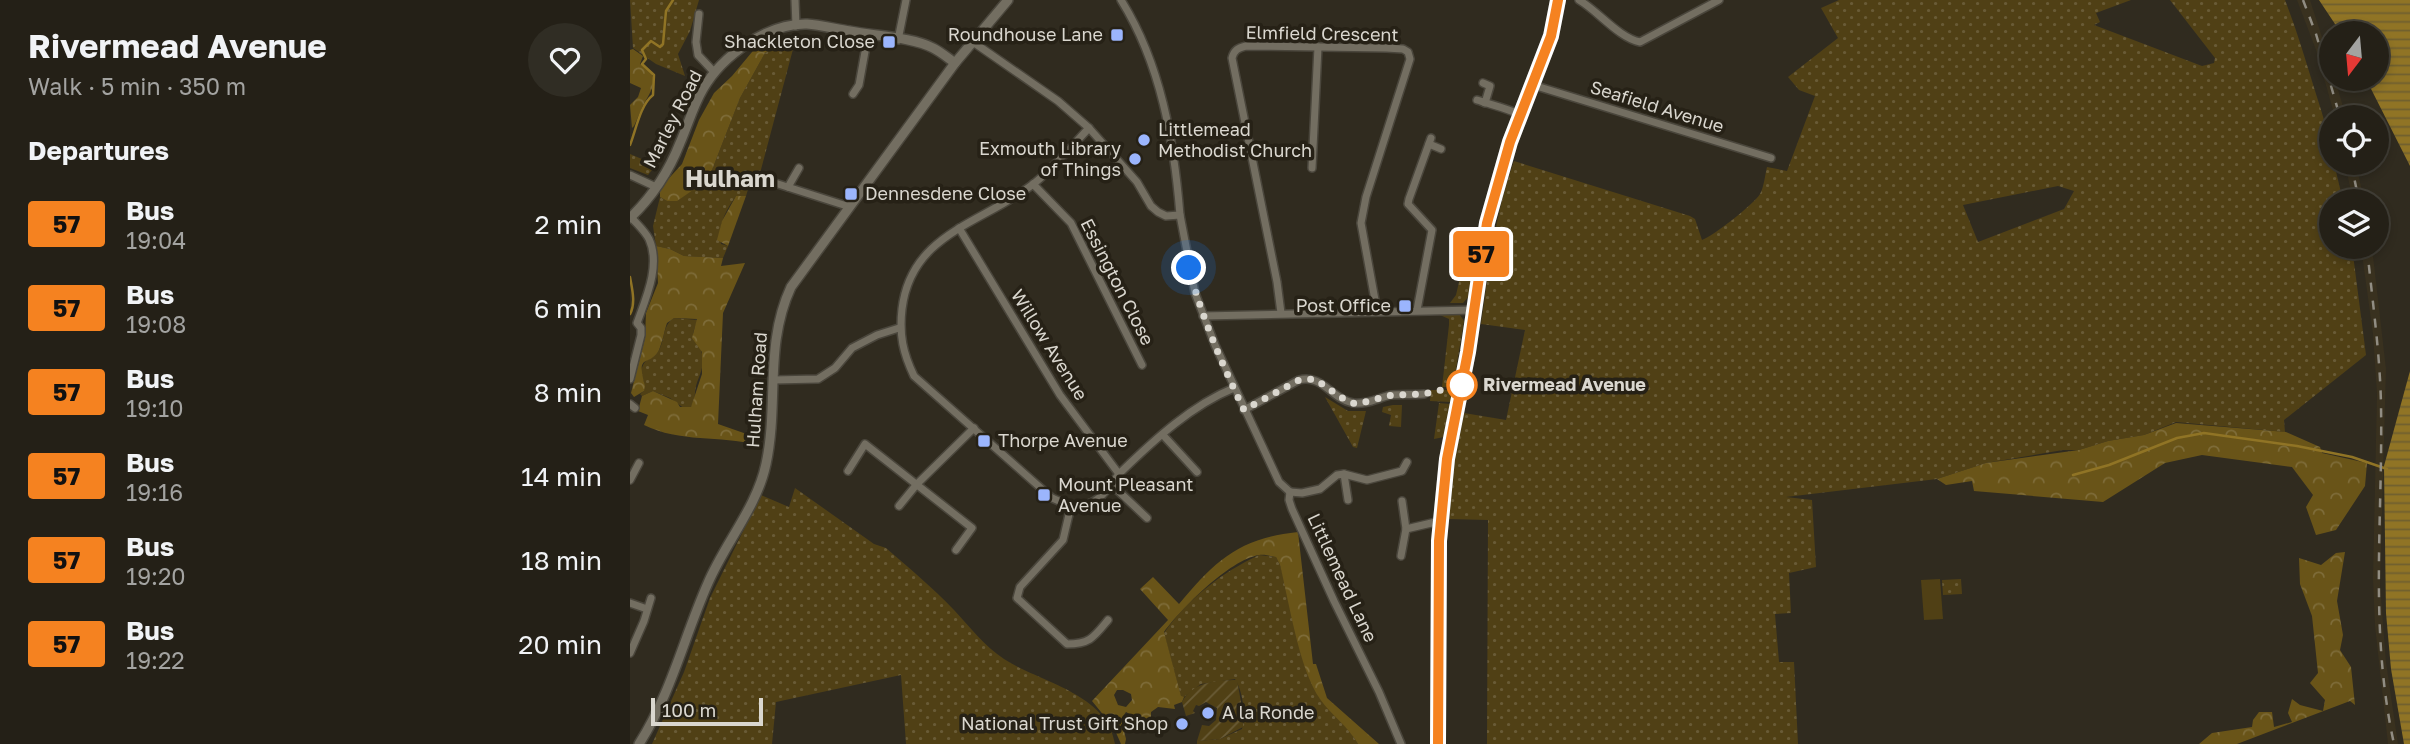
<!DOCTYPE html>
<html lang="en">
<head>
<meta charset="utf-8">
<style>
  body { margin:0; font-family:"Golos Text",sans-serif; background:#302d24; color:#f1f3f6; height:100vh; display:flex; flex-direction:column; font-size:26px; white-space:nowrap }
  * { box-sizing:border-box; margin:0 }
  p { font-size:23px; color:#a3a3a1 }
  .icon { flex:none; width:38px; height:38px; fill:none; stroke:currentColor; stroke-width:2; stroke-linecap:round; stroke-linejoin:round }
  .map { position:relative; flex:1; overflow:hidden }
  .drawer { display:flex; flex-direction:column; background:#242017; width:630px }
  .drawer>* { flex:none }
  .badge { padding:0 14px; border-radius:5px; font-size:24px; line-height:46px }
  .needle { width:46px; rotate:196deg }
  .controls { position:absolute; left:1689px; top:21px; display:grid; gap:14px }
  .controls a { display:grid; place-items:center; width:70px; height:70px; border-radius:50%; background:#242017; box-shadow:0 4px 10px #0003,0 0 0 2px #413e36; font-size:35px }
  .scale { position:absolute; left:21px; bottom:18px; width:112px; box-sizing:border-box; padding-left:7px; border:4px solid #dad7cf; border-top:0; font-size:19px; line-height:24px; white-space:nowrap; color:#dad7cf; -webkit-text-stroke:5px #262116; paint-order:stroke }
  .you { position:absolute; width:35px; height:35px; margin:-18px; border:5px solid #fff; border-radius:50%; background:#1a73e8; box-shadow:0 0 0 10px #1a73e833 }
  .map>.badge { position:absolute; translate:-50% -50%; box-shadow:0 0 0 4px #fff }
  h2 { padding:0 28px; font-size:26px; line-height:63px }
  .round { display:grid; place-items:center; flex:none; width:74px; height:74px; border-radius:37px; background:#302d24 }
  .headline { display:flex; align-items:center; justify-content:space-between; height:119px; padding:0 28px }
  h1 { font-size:33px; font-weight:700; line-height:52px }
  ul { padding:0; list-style:none }
  li { display:flex; align-items:center; gap:21px; height:84px; padding:0 28px }
  li div { flex:1 }
  li b { display:block; font-size:26px }
  li em { font-style:normal }
  li .badge { min-width:77px; font-weight:700; text-align:center }
  main { display:flex; flex:1; min-height:0 }
  .map>svg:first-child { display:block }
</style>
</head>
<body>
<main>
<section class="drawer">
<div class="headline"><div><h1>Rivermead Avenue</h1><p>Walk · 5 min · 350 m</p></div><a class="round"><svg class="icon" aria-label="heart" viewBox="0 0 24 24"><path d="M12 20l-8-8c-3-5 5-10 8-4 3-6 11-1 8 4z"/></svg></a></div>
<h2>Departures</h2>
<ul>
<li><span class="badge" style="background:#f58220;color:#111">57</span><div><b>Bus</b><p>19:04</p></div><em>2 min</em></li>
<li><span class="badge" style="background:#f58220;color:#111">57</span><div><b>Bus</b><p>19:08</p></div><em>6 min</em></li>
<li><span class="badge" style="background:#f58220;color:#111">57</span><div><b>Bus</b><p>19:10</p></div><em>8 min</em></li>
<li><span class="badge" style="background:#f58220;color:#111">57</span><div><b>Bus</b><p>19:16</p></div><em>14 min</em></li>
<li><span class="badge" style="background:#f58220;color:#111">57</span><div><b>Bus</b><p>19:20</p></div><em>18 min</em></li>
<li><span class="badge" style="background:#f58220;color:#111">57</span><div><b>Bus</b><p>19:22</p></div><em>20 min</em></li>
</ul>
</section>
<div class="map">
<svg width="1780" height="744" viewBox="0 0 1780 744">
  <defs>
    <pattern id="grass-dots" width="8" height="8" patternUnits="userSpaceOnUse" patternTransform="scale(1.75)"><rect width="8" height="8" fill="#504015"/><path d="M2 2h.1M6 6h.1" fill="none" stroke="#695b36" stroke-width="1.8" stroke-linecap="round"/></pattern>
    <pattern id="forest-crowns" width="20" height="18" patternUnits="userSpaceOnUse" patternTransform="scale(1.75)"><rect width="20" height="18" fill="#695418"/><path d="M2 6a3 3 0 1 1 6 0M12 15a3 3 0 1 1 6 0" fill="none" stroke="#7e6c39"/></pattern>
    <pattern id="garden-furrows" width="10" height="10" patternUnits="userSpaceOnUse" patternTransform="scale(1.75)"><rect width="10" height="10" fill="#504015"/><path d="M-1 1l2-2M0 10L10 0M9 11l2-2" fill="none" stroke="#695b36"/></pattern>
    <pattern id="water-rules" width="6" height="5" patternUnits="userSpaceOnUse" patternTransform="scale(1.75)"><rect width="6" height="5" fill="#907425"/><path d="M0 2.5h6" fill="none" stroke="#705f2f"/></pattern>
  </defs>
  <rect width="100%" height="100%" fill="#302b1f"/>
  <g fill="#39311f">
    <polygon points="1667,0 1680,0 1701,65 1701,79 1705,79 1716,117 1705,117 1686,50"/>
    <polygon points="1715,163 1726,163 1734,201 1723,201"/>
    <polygon points="1731,247 1742,247 1756,369 1750,585 1756,662 1768,744 1758,744 1745,626 1743,578 1747,394 1743,334"/>
  </g>
  <g fill="url(#grass-dots)" fill-rule="evenodd">
    <polygon points="0,0 69,0 60,31 48,54 55,76 26,64 3,48"/>
    <path d="M1209,0H1501L1466,13L1470,22L1464,25L1572,66L1584,63L1585,58L1540,0H1655C1667,31 1676,62 1686,94C1693,116 1701,139 1701,163H1704L1713,201H1701V247H1722L1736,355L1654,420L1655,432L1546,422L1514,435L1478,441L1449,450H1433L1356,463L1307,479L1156,497L1182,500L1186,567L1159,573L1161,613L1145,614L1149,662H1164L1168,744H857L858,520L818,519L823,464L834,413L876,420L895,330L851,324C859,269 865,213 884,161L1060,216L1065,219L1072,240C1082,237 1124,204 1130,194C1134,187 1135,175 1137,167L1157,171L1185,96L1169,90L1158,77L1208,38L1191,8ZM1428,186L1444,191L1434,209L1348,242L1333,205Z"/>
    <path d="M157,38H166L129,177L142,181L140,190L120,183L116,196H106C96,210 87,226 91,244L98,246L93,258L54,256L40,249L26,246L23,226L30,197L37,201L82,170L110,98L135,53L142,49V42Z"/>
    <polygon points="0,154 26,165 18,175 0,168"/>
    <polygon points="834,246 843,249 841,258 844,259 839,296 833,303 820,303 826,295 837,248"/>
    <polygon points="825,314 830,315 834,321 823,387 812,387 819,325 819,319 810,315"/>
    <path d="M44,318L68,320C56,345 69,336 72,354C75,367 69,375 66,386C64,394 66,400 61,407L55,409L40,398L23,391L12,396L10,394L14,391V382L10,374C16,353 20,363 27,353C36,341 31,326 44,318Z"/>
    <polygon points="801,390 823,390 821,402 800,401"/>
    <polygon points="695,397 718,411 736,411 727,448 723,447"/>
    <polygon points="809,403 820,404 814,437 804,439"/>
    <polygon points="763,405 772,405 771,427 759,426 761,415 752,412 753,407"/>
    <path d="M165,488L244,544L256,548C279,568 303,588 324,610C340,627 354,646 374,659C409,682 477,693 485,744H276L271,675L146,702L142,744H22L54,672L80,598L131,495L159,507Z"/>
    <path d="M629,555L646,557L650,565L689,697L722,734L728,744H567V741L590,739L612,729C616,716 613,691 605,679L571,684L554,697H551L534,633C559,598 591,573 629,555Z"/>
    <polygon points="1331,579 1332,594 1313,595 1312,580"/>
  </g>
  <g fill="url(#forest-crowns)" fill-rule="evenodd">
    <polygon points="137,42 142,49 135,53 110,98 82,170 63,190 47,201 37,201 30,197 30,188 52,164 69,120 84,93 102,76 127,46"/>
    <path d="M3,49L13,56L10,64C29,73 25,86 16,100C11,108 8,118 4,126L2,128L0,105L8,97L11,88L0,83V50Z"/>
    <polygon points="106,196 116,196 98,246 87,240 92,221"/>
    <path d="M26,246L40,249L54,256L93,258L91,266L115,263L93,313L88,424L128,438L127,445C90,435 50,443 14,425L18,415L8,411L12,396L23,391L47,402L50,407H61L72,374V352L62,338L67,319L44,318L37,323C34,332 33,340 29,350C20,368 5,351 15,386L14,391L4,397L1,393L15,338L16,313L28,283Z"/>
    <polygon points="1546,423 1656,432 1690,447 1692,453 1737,463 1735,486 1706,530 1686,535 1676,507 1683,495 1662,467 1572,455 1535,463 1473,502 1344,491 1342,481 1316,485 1307,479 1356,463 1449,450 1478,441 1514,435"/>
    <path d="M668,532L683,664H686L697,698L749,744H728C718,726 701,715 690,699C669,669 659,601 650,565L646,557C641,556 634,554 629,555C599,560 551,609 534,632L551,696L554,697L552,702L544,705L545,709L528,707L521,712V719L514,722L496,712L491,719L496,739L495,744H491L484,728L462,701L538,620L510,589L523,577L549,604C585,561 609,538 668,532ZM487,690H493L501,694L502,700L496,707L488,705L484,695Z"/>
    <polygon points="1715,552 1707,601 1713,635 1710,650 1721,667 1725,705 1720,701 1607,744 1569,744 1582,733 1622,727 1623,720 1629,712 1642,712 1644,727 1662,722 1658,713 1662,699 1670,705 1693,711 1695,700 1680,683 1688,673 1682,616 1670,584 1669,558 1691,565 1706,553"/>
  </g>
  <path fill="url(#garden-furrows)" d="M607,680L613,713V727L590,739L567,741L572,725L579,726L586,720L587,708L576,702L569,706L566,705L563,711L565,713L556,716L552,702C562,682 587,680 607,680Z"/>
  <polygon fill="#504015" points="1310,579 1313,619 1294,620 1291,580"/>
  <g fill="url(#water-rules)">
    <polygon points="1689,0 1780,0 1780,166 1736,79 1746,79 1746,33 1711,33"/>
    <polygon points="1780,371 1780,744 1774,744 1761,669 1756,613 1754,466"/>
  </g>
  <g fill="none" stroke-linecap="round" stroke-linejoin="round">
    <g stroke="#907425" stroke-width="2.5">
      <path d="M0,145C6,130 10,105 23,95L24,75L12,64L16,59L12,50L21,41L30,47L33,44L36,11L43,0"/>
      <path d="M0,277C2,288 6,304 0,314"/>
      <polyline points="1443,475 1479,465 1547,438 1574,433 1667,446 1722,457 1757,469"/>
    </g>
    <g stroke="#4a463c" stroke-width="10">
      <g id="minor">
        <polyline points="165,0 166,26"/>
        <path d="M491,0C531,64 544,141 550,215"/>
        <path d="M949,0C968,11 989,38 1010,42L1089,0"/>
        <polyline points="69,14 66,42 68,55 84,72"/>
        <polyline points="268,40 276,0"/>
        <polyline points="343,42 428,101 459,128 507,182 521,206 528,212 536,216 550,215 565,293 585,345 649,482 660,492"/>
        <polyline points="853,83 860,86 855,103"/>
        <polyline points="903,85 1141,158"/>
        <polyline points="223,94 229,85 238,35"/>
        <path d="M847,100C862,105 876,108 891,115"/>
        <path d="M459,128C441,147 423,169 402,185C350,224 281,234 272,309C269,335 273,353 284,376L422,498C433,503 445,509 458,504C474,499 481,482 492,471C524,440 562,405 604,388"/>
        <polyline points="799,144 811,149"/>
        <polyline points="682,168 688,47"/>
        <polyline points="0,175 26,187"/>
        <polyline points="145,183 220,207"/>
        <polyline points="403,184 441,223 512,365"/>
        <polyline points="158,187 169,168"/>
        <polyline points="329,228 430,395 489,474"/>
        <polyline points="787,310 802,230 778,204 779,199 801,138"/>
        <path d="M651,313L647,282L602,58C604,50 608,48 616,46L756,48L773,49L778,52L780,59L736,197L731,223L747,311"/>
        <polyline points="573,316 845,310"/>
        <path d="M0,379L11,335V328L7,323C16,298 31,265 19,239C15,231 7,224 1,217"/>
        <polyline points="143,380 188,379 205,368 222,348 247,335 269,328"/>
        <polyline points="0,404 5,408"/>
        <path d="M614,410L669,380C693,374 701,399 723,403C736,405 748,398 761,395C771,394 783,395 794,394"/>
        <polyline points="533,435 567,472"/>
        <polyline points="218,471 235,444 342,528 326,550"/>
        <polyline points="714,474 718,500"/>
        <polyline points="0,480 9,463"/>
        <polyline points="482,485 517,518"/>
        <polyline points="660,492 659,500 662,509 704,601 749,692 771,744"/>
        <polyline points="660,492 672,493 690,489 707,475 714,474 737,480 772,471 777,462"/>
        <polyline points="772,501 776,529"/>
        <polyline points="269,506 287,484 344,428"/>
        <path d="M441,506L433,540L390,587L387,598L437,644C460,644 464,637 478,620"/>
        <polyline points="771,556 776,529 810,521"/>
        <polyline points="0,603 17,609"/>
        <polyline points="0,653 14,621 21,598"/>
      </g>
    </g>
    <g stroke="#4a463c" stroke-width="12">
      <g id="tertiary">
        <path d="M0,218C22,197 39,171 50,143C58,125 63,106 73,89C92,56 137,23 177,24C191,25 206,29 220,31C244,36 282,37 303,48C311,52 318,58 325,63"/>
        <path d="M9,744C41,694 54,637 78,583C95,543 127,507 136,464C149,404 134,345 161,287L325,63L378,0"/>
      </g>
    </g>
    <g stroke="#4a463c" stroke-width="16">
      <polyline id="trunk" points="808,744 809,541 817,459 838,352 857,223 880,142 921,36 928,0"/>
    </g>
    <use href="#minor" stroke="#736e61" stroke-width="7"/>
    <use href="#tertiary" stroke="#736e61" stroke-width="9"/>
    <use href="#trunk" stroke="#c6a33a" stroke-width="12"/>
    <g stroke="#918d83" stroke-width="2.5" stroke-dasharray="9 9" stroke-linecap="butt">
      <polyline points="1673,0 1686,34 1710,117"/>
      <polyline points="1721,163 1729,201"/>
      <path d="M1737,247C1742,299 1750,352 1751,405C1753,520 1739,630 1764,744"/>
    </g>
  </g>
  <g fill="none" stroke-linecap="round" stroke-linejoin="round">
    <g stroke="#fff" stroke-width="16">
      <polyline id="line" points="808,744 809,541 817,459 838,352 857,223 880,142 921,36 928,0"/>
    </g>
    <use href="#line" stroke="#f58220" stroke-width="10"/>
    <path stroke="#dad7cf" stroke-width="7" stroke-dasharray="0 12.6" d="M559,268C572,318 592,364 614,410L669,380L685,379L718,402L727,404L762,395L794,394L832,385"/>
  </g>
  <g fill="#9bb5fd" stroke="#262116" stroke-width="2.5">
    <rect x="480" y="28" width="14" height="14" rx="3.5"/>
    <rect x="252" y="35" width="14" height="14" rx="3.5"/>
    <circle cx="514" cy="140" r="7"/>
    <circle cx="505" cy="159" r="7"/>
    <rect x="214" y="187" width="14" height="14" rx="3.5"/>
    <rect x="768" y="299" width="14" height="14" rx="3.5"/>
    <rect x="347" y="434" width="14" height="14" rx="3.5"/>
    <rect x="407" y="488" width="14" height="14" rx="3.5"/>
    <circle cx="578" cy="713" r="7"/>
    <circle cx="552" cy="724" r="7"/>
  </g>
  <circle fill="#fff" stroke="#f58220" stroke-width="3.5" cx="832" cy="385" r="14"/>
  <g text-anchor="middle" stroke-width="7" stroke-linejoin="round" paint-order="stroke">
    <g font-size="18" fill="#dad7cf" stroke="#262116">
      <text transform="translate(692 34) rotate(1)" y="6">Elmfield Crescent</text>
      <text transform="translate(1027 107) rotate(17)" y="6">Seafield Avenue</text>
      <text transform="translate(43 119) rotate(-63)" y="6">Marley Road</text>
      <text transform="translate(487 282) rotate(63)" y="6">Essington Close</text>
      <text transform="translate(419 345) rotate(58)" y="6">Willow Avenue</text>
      <text transform="translate(127 390) rotate(-86)" y="6">Hulham Road</text>
      <text transform="translate(712 578) rotate(65)" y="6">Littlemead Lane</text>
    </g>
    <g font-size="18" fill="#dad7cf" stroke="#262116" text-anchor="end">
      <text x="473" y="41">Roundhouse Lane</text>
      <text x="245" y="48">Shackleton Close</text>
      <text x="528" y="136" text-anchor="start">Littlemead<tspan x="528" dy="21">Methodist Church</tspan></text>
      <text x="491" y="155">Exmouth Library<tspan x="491" dy="21">of Things</tspan></text>
      <text x="235" y="200" text-anchor="start">Dennesdene Close</text>
      <text x="761" y="312">Post Office</text>
      <text x="368" y="447" text-anchor="start">Thorpe Avenue</text>
      <text x="428" y="491" text-anchor="start">Mount Pleasant<tspan x="428" dy="21">Avenue</tspan></text>
      <text x="592" y="719" text-anchor="start">A la Ronde</text>
      <text x="538" y="730">National Trust Gift Shop</text>
    </g>
    <g font-size="18" font-weight="bold" fill="#dad7cf" stroke="#262116" text-anchor="start">
      <text x="853" y="391">Rivermead Avenue</text>
    </g>
    <g font-size="24" font-weight="bold" fill="#dad7cf" stroke="#262116">
      <text x="100" y="187">Hulham</text>
    </g>
  </g>
</svg>
<div class="controls">
<a><svg class="needle" viewBox="-14 -14 28 28"><path d="M0-13l5 13h-10z" fill="#e53935"/><path d="M0 13l5-13h-10z" fill="#a3a3a1"/></svg></a>
<a><svg class="icon" aria-label="locate" viewBox="0 0 24 24"><circle cx="12" cy="12" r="6"/><path d="M12 2v4M12 18v4M2 12h4M18 12h4"/></svg></a>
<a><svg class="icon" aria-label="layers" viewBox="0 0 24 24"><path d="M12 4l9 5-9 5-9-5zM3 14l9 5 9-5"/></svg></a>
</div>
<div class="scale">100 m</div>
<div class="you" style="left:559px;top:268px"></div>
<b class="badge" style="left:851px;top:254px;background:#f58220;color:#111">57</b>
</div>
</main>
</body>
</html>
